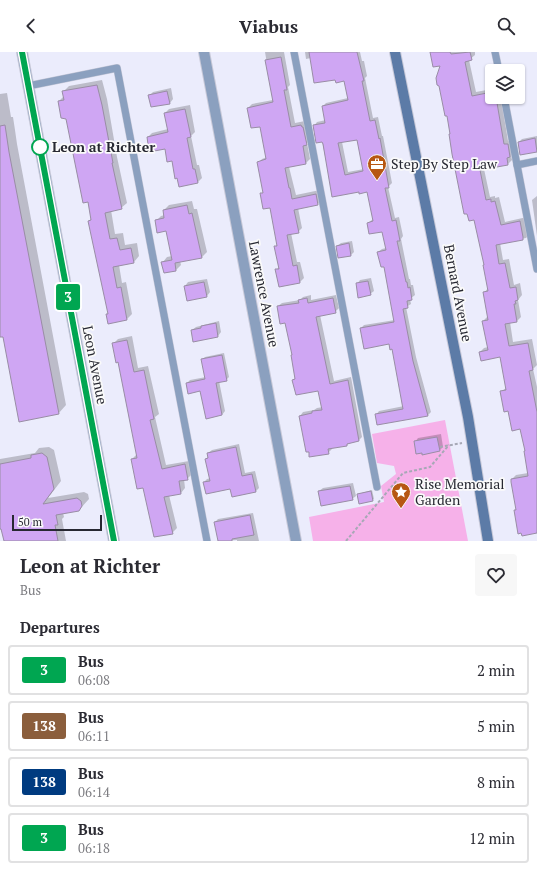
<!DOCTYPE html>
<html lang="en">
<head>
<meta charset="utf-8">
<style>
  body { margin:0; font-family:"PT Serif",serif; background:#f7f7f7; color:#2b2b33; height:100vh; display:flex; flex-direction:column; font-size:15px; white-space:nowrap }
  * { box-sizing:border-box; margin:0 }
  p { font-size:13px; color:#7c7c81 }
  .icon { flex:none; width:22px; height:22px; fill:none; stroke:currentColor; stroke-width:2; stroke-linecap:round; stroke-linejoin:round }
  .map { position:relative; height:489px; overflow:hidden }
  .panel { display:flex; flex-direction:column; background:#fff; flex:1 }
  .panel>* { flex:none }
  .badge { padding:0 8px; border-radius:3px; font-size:14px; line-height:26px }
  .fabs { position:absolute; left:485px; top:12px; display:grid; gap:8px }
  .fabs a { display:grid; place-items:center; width:40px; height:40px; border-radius:4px; background:#fff; box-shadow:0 1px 3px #0004; font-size:20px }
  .scale { position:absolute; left:12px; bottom:10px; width:90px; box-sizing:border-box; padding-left:4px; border:2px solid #272832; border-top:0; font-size:11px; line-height:14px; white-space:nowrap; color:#272832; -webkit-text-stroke:3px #fafafa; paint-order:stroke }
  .map>.badge { position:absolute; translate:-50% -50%; box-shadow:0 0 0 2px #fff }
  h2 { padding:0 20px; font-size:15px; line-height:36px }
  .round { display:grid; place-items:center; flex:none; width:42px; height:42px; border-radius:4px; background:#f7f7f7 }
  .overview { display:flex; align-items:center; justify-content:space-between; height:68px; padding:0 20px }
  h1 { font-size:19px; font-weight:700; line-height:30px }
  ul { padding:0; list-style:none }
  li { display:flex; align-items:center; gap:12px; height:50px; margin:0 8px 6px; padding:0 12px; border:2px solid #e1e1e2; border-radius:4px }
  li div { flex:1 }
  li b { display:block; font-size:15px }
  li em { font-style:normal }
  li .badge { min-width:44px; font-weight:700; text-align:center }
  header { display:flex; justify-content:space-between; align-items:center; height:52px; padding:0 20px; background:#fff; font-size:18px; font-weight:700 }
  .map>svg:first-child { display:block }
</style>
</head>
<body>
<header><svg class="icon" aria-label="back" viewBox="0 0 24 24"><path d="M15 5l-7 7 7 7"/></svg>Viabus<svg class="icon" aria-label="search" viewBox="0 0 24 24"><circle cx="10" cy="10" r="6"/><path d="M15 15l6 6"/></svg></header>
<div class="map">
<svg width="537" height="489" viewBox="0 0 537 489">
  <rect width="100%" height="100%" fill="#ebecfc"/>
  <polygon fill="#f6b1e9" points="445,368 468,489 313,489 309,465 384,450 381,434 396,422 394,414 377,411 372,382"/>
  <g fill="#0003" fill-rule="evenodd">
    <polygon points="265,0 284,0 290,33 288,35 295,71 305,69 310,88 307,91 310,107 306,111 289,115 296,143 320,138 322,148 318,152 298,156 302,176 298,180 291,181 297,210 300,210 304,226 300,230 276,218 279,215 275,195 278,192 271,155 261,142 264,140 258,111 262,107 267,105 261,73 248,56 252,52 273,48"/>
    <path d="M305,0H360L362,9H364L367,24L365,26L373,66L378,65L382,84H383L392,131L388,135L395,166L399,165L403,184L401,187L409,227H410L411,233H413L415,243L410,247L411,252L406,255L416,305L431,360L428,363H376L379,359L404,354L393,296L390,291L361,276L364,273L395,268L385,213L378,200L382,197L386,196L383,179L368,171L373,167L368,139H360L333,144L322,89L314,74L317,70L326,68L323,54L326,51L348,46L345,28L336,26L311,6L306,7ZM358,87L364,117L348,120L342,90Z"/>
    <polygon points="432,0 475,0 475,3 469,8 476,40 492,37 492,45 501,45 508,89 512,88 514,100 511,103 512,108 508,112 484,117 490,145 495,144 495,146 499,145 505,170 527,165 530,182 526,186 500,191 503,208 509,207 514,233 520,231 522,243 518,248 521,265 517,269 510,270 513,290 532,287 537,313 533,317 537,335 537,480 515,458 517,456 512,427 516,423 528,421 526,398 521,376 509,358 501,340 507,335 501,304 480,300 484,296 488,295 483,269 488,264 484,241 488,236 485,212 441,13"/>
    <polygon points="102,28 107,47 117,105 127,151 121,156 111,158 115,182 123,181 125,193 137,191 139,204 134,210 119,213 122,231 126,230 132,262 127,267 107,262 109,261 89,169 92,166 67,67 59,49 64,44 63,40 69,34"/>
    <polygon points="171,36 173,47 170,51 150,43 153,40"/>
    <polygon points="7,41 11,65 13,65 15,78 17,92 66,353 58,362 4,284 0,284 0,42"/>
    <polygon points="190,53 195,80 191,84 197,113 199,113 202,126 198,130 172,108 166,95 148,85 152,81 168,77 165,61 169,57"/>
    <polygon points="537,84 537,99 521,102 519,90 522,87"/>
    <polygon points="537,144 537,184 532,148"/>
    <polygon points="192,149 194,157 197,157 207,200 202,205 180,209 181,213 176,218 163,210 167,205 172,204 167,178 156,169 161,164 165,163 164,158 169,153"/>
    <polygon points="352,189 354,200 351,203 339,205 337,194 341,191"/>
    <polygon points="371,226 374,239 370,242 357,232 360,228"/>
    <polygon points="207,227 210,240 207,244 185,234 188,230"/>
    <polygon points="311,243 311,248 336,243 339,256 335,260 320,263 334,329 351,325 362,385 359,388 349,390 347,393 332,396 332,397 328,401 300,364 303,360 314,358 317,356 323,355 319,338 293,328 296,326 293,303 286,270 278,254 282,251 300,248 303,245"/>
    <polygon points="219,269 221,280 218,284 194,288 192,278 196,275"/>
    <polygon points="132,284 138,316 148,314 159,362 155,365 166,413 189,409 192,422 187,427 184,427 185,436 181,441 169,443 177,476 172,481 144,435 132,407 137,402 119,309 113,292 118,287"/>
    <polygon points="224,301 229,325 226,328 219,329 225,359 222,363 201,338 187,331 190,328 206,325 202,308 205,305"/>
    <polygon points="441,382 443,395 440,398 415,390 418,386"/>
    <polygon points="239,392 245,421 255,419 259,436 256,439 204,430 207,427 211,426 206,407 209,404 208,401 212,398"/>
    <polygon points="49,395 54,398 61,429 48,446 84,440 88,442 89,447 79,458 63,461 64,465 62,467 66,489 5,489 2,476 0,476 0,407 35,401 39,396"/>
    <polygon points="353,431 356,444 352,447 319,439 323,436"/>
    <polygon points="372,438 374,447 372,448 358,442"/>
    <polygon points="253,461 259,489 237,489 237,488 219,489 215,470 218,467"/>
  </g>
  <g fill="#cfa6f3" stroke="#998da5" fill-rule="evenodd">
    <path d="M309,0H357L364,29H362L370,69L375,68L379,87L380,86L389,136H385L392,169L396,168L400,189H397L406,230H407L408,236L410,235L412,248L407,249L408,256L403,257L413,309L428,364L377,373L375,362L403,357L392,297L390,298L389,292L364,297L360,276L394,270L384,215H381L377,200L386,198L382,180L369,182L367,171L373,169L367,140L359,142V140L332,145L323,92L322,90L316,91L313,73L325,71L322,54L348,48L344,29L336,31L335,28L314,31ZM357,88L363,119L345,123L338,91Z"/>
    <polygon points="430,0 450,0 451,2 470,0 472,8 465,10 472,44 492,40 492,45 496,45 504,92 508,92 510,105 507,106 508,113 480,118 486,148 491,147 491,150 495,149 501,173 520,169 523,185 523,188 496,193 499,212 505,211 510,236 516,235 518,248 515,249 516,252 514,252 517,270 505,272 509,294 528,291 533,318 529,319 537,360 537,481 522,484 521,481 518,482 514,458 516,458 511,430 511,427 528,424 524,399 525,399 520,377 512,379 508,359 504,360 500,339 506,338 500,305 481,309 479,300 488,298 482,269 488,268 483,240 488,239 483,213 484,213 474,168 469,169 467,162 464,162 452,102 449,82 450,82 447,64 445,64 439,34 437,33 436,26 440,14 433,15"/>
    <polygon points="281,5 287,38 284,38 291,75 301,73 302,75 303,75 307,93 303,94 306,112 285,116 289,136 290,136 292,147 316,142 318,153 294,158 299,181 287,183 293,214 297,213 300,231 279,235 275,217 279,217 274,194 277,194 270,156 263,157 260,141 263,141 257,110 266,107 260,75 251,76 247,56 273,50 265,8"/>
    <polygon points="97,33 102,53 113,111 112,111 122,157 105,161 110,187 117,186 120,198 131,196 134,211 113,215 117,236 121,235 127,268 108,272 106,262 108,262 88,169 91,168 88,150 83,151 66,67 61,66 58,49 64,48 62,39"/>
    <polygon points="167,39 170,52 151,55 148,43"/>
    <polygon points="185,57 191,85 187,86 193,117 195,117 198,131 179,135 177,126 175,127 172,109 167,110 165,97 149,100 147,85 168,80 164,61"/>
    <polygon points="5,73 9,100 59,362 19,370 3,285 0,285 0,74"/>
    <polygon points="535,86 537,100 520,103 518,90"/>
    <polygon points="187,153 189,162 192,161 202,206 175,211 176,219 164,221 161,210 172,208 166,179 157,181 155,168 164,166 163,158"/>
    <polygon points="349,191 351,204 338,206 336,194"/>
    <polygon points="368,229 371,243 358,246 356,231"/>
    <polygon points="204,230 207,245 187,249 184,234"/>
    <polygon points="307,246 308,251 333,246 336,261 316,265 330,332 348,328 359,389 347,392 347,394 328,397 329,402 309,405 309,400 306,400 299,364 312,361 312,359 322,358 318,339 296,343 292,328 295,327 291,303 292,303 285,271 280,272 277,254 299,251 298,248"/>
    <polygon points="216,271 218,285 193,290 191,278 201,276 201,274"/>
    <polygon points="127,288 134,320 144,318 154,367 150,368 162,417 185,412 188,428 179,429 181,442 164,445 173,482 154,485 143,436 137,437 131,407 137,406 118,310 116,311 112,291"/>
    <polygon points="222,303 227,329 216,331 222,363 206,367 200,339 188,342 186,331 205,327 201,307"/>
    <polygon points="437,385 440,399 422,403 422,401 416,402 414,389"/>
    <polygon points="236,395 242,424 252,422 256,440 232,445 230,437 206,442 203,430 210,429 205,407 208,406 207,401"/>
    <polygon points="42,401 47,405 54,437 43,452 77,446 81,449 82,454 79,459 56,463 58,473 55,473 58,489 4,489 1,477 0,477 0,412 31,406 31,403"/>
    <polygon points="350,434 353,448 321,454 318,439"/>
    <polygon points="371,439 373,449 359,452 357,442"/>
    <polygon points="250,463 254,483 232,487 232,489 218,489 214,470"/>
  </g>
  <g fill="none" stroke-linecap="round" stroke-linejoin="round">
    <g stroke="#c8c9d8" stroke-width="8">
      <g id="lane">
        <polyline points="294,0 377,435"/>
        <polyline points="495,0 499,19"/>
        <polyline points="28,34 117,16 207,489"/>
        <polyline points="504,45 537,217"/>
        <polyline points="517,113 537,109"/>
      </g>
    </g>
    <g stroke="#c8c9d8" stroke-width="12">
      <g id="street">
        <polyline points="22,0 114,489"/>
        <polyline points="204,0 296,489"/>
      </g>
    </g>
    <g stroke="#c8c9d8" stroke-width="12">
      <polyline id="secondary" points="395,0 468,365 488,489"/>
    </g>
    <g stroke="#a7a8b6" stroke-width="2" stroke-dasharray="3 2" stroke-linecap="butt">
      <polyline points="440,395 462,391"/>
      <polyline points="346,489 403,421 430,415 449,393"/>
    </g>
    <use href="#lane" stroke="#8ba0bf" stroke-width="7"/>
    <use href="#street" stroke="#8ba0bf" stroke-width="10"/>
    <use href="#secondary" stroke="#5c7ba7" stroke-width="10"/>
  </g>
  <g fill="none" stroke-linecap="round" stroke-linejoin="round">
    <g stroke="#fff" stroke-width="9">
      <polyline id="line" points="22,0 114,489"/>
    </g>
    <use href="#line" stroke="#00a651" stroke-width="6"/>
  </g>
  <defs>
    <g id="office-pin" transform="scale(1)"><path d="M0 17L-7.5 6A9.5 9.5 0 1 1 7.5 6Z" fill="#b75713" stroke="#fafafa"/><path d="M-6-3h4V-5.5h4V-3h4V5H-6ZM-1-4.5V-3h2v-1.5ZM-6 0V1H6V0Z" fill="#fff"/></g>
    <g id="sight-pin" transform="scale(1)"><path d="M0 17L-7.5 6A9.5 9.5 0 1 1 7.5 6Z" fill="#b75713" stroke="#fafafa"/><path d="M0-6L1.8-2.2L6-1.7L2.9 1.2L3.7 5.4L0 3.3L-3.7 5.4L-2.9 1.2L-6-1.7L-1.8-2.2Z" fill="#fff"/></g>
  </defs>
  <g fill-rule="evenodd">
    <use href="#office-pin" x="377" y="112"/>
    <use href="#sight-pin" x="401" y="440"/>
  </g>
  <circle fill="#fff" stroke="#00a651" stroke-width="2" cx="40" cy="95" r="8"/>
  <g text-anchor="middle" stroke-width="3.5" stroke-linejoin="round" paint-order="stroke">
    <g font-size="14" font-weight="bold" fill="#272832" stroke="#fafafa" text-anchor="start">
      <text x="52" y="100">Leon at Richter</text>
    </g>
    <g font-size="14" fill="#272832" stroke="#fafafa" text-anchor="start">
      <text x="391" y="117">Step By Step Law</text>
      <text x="415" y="437">Rise Memorial<tspan x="415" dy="16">Garden</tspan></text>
    </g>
    <g font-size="14" fill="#272832" stroke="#fafafa">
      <text transform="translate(458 241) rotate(79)" y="5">Bernard Avenue</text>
      <text transform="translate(264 242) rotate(79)" y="5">Lawrence Avenue</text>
      <text transform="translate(95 313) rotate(79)" y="5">Leon Avenue</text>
    </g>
  </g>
</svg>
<div class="fabs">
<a><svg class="icon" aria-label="layers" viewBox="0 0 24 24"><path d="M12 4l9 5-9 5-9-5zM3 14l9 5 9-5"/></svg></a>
</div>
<div class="scale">50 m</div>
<b class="badge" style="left:68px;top:245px;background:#00a651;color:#fff">3</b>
</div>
<section class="panel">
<div class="overview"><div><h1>Leon at Richter</h1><p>Bus</p></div><a class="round"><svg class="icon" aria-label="heart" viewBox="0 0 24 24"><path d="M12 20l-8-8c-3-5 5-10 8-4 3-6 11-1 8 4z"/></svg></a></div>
<h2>Departures</h2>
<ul>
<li><span class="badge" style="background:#00a651;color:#fff">3</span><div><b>Bus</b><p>06:08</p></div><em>2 min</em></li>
<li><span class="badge" style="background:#8b5e3c;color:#fff">138</span><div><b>Bus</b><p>06:11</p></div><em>5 min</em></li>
<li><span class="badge" style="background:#003b80;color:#fff">138</span><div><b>Bus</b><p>06:14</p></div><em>8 min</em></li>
<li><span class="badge" style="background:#00a651;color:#fff">3</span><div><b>Bus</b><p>06:18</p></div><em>12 min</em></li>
</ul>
</section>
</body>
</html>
